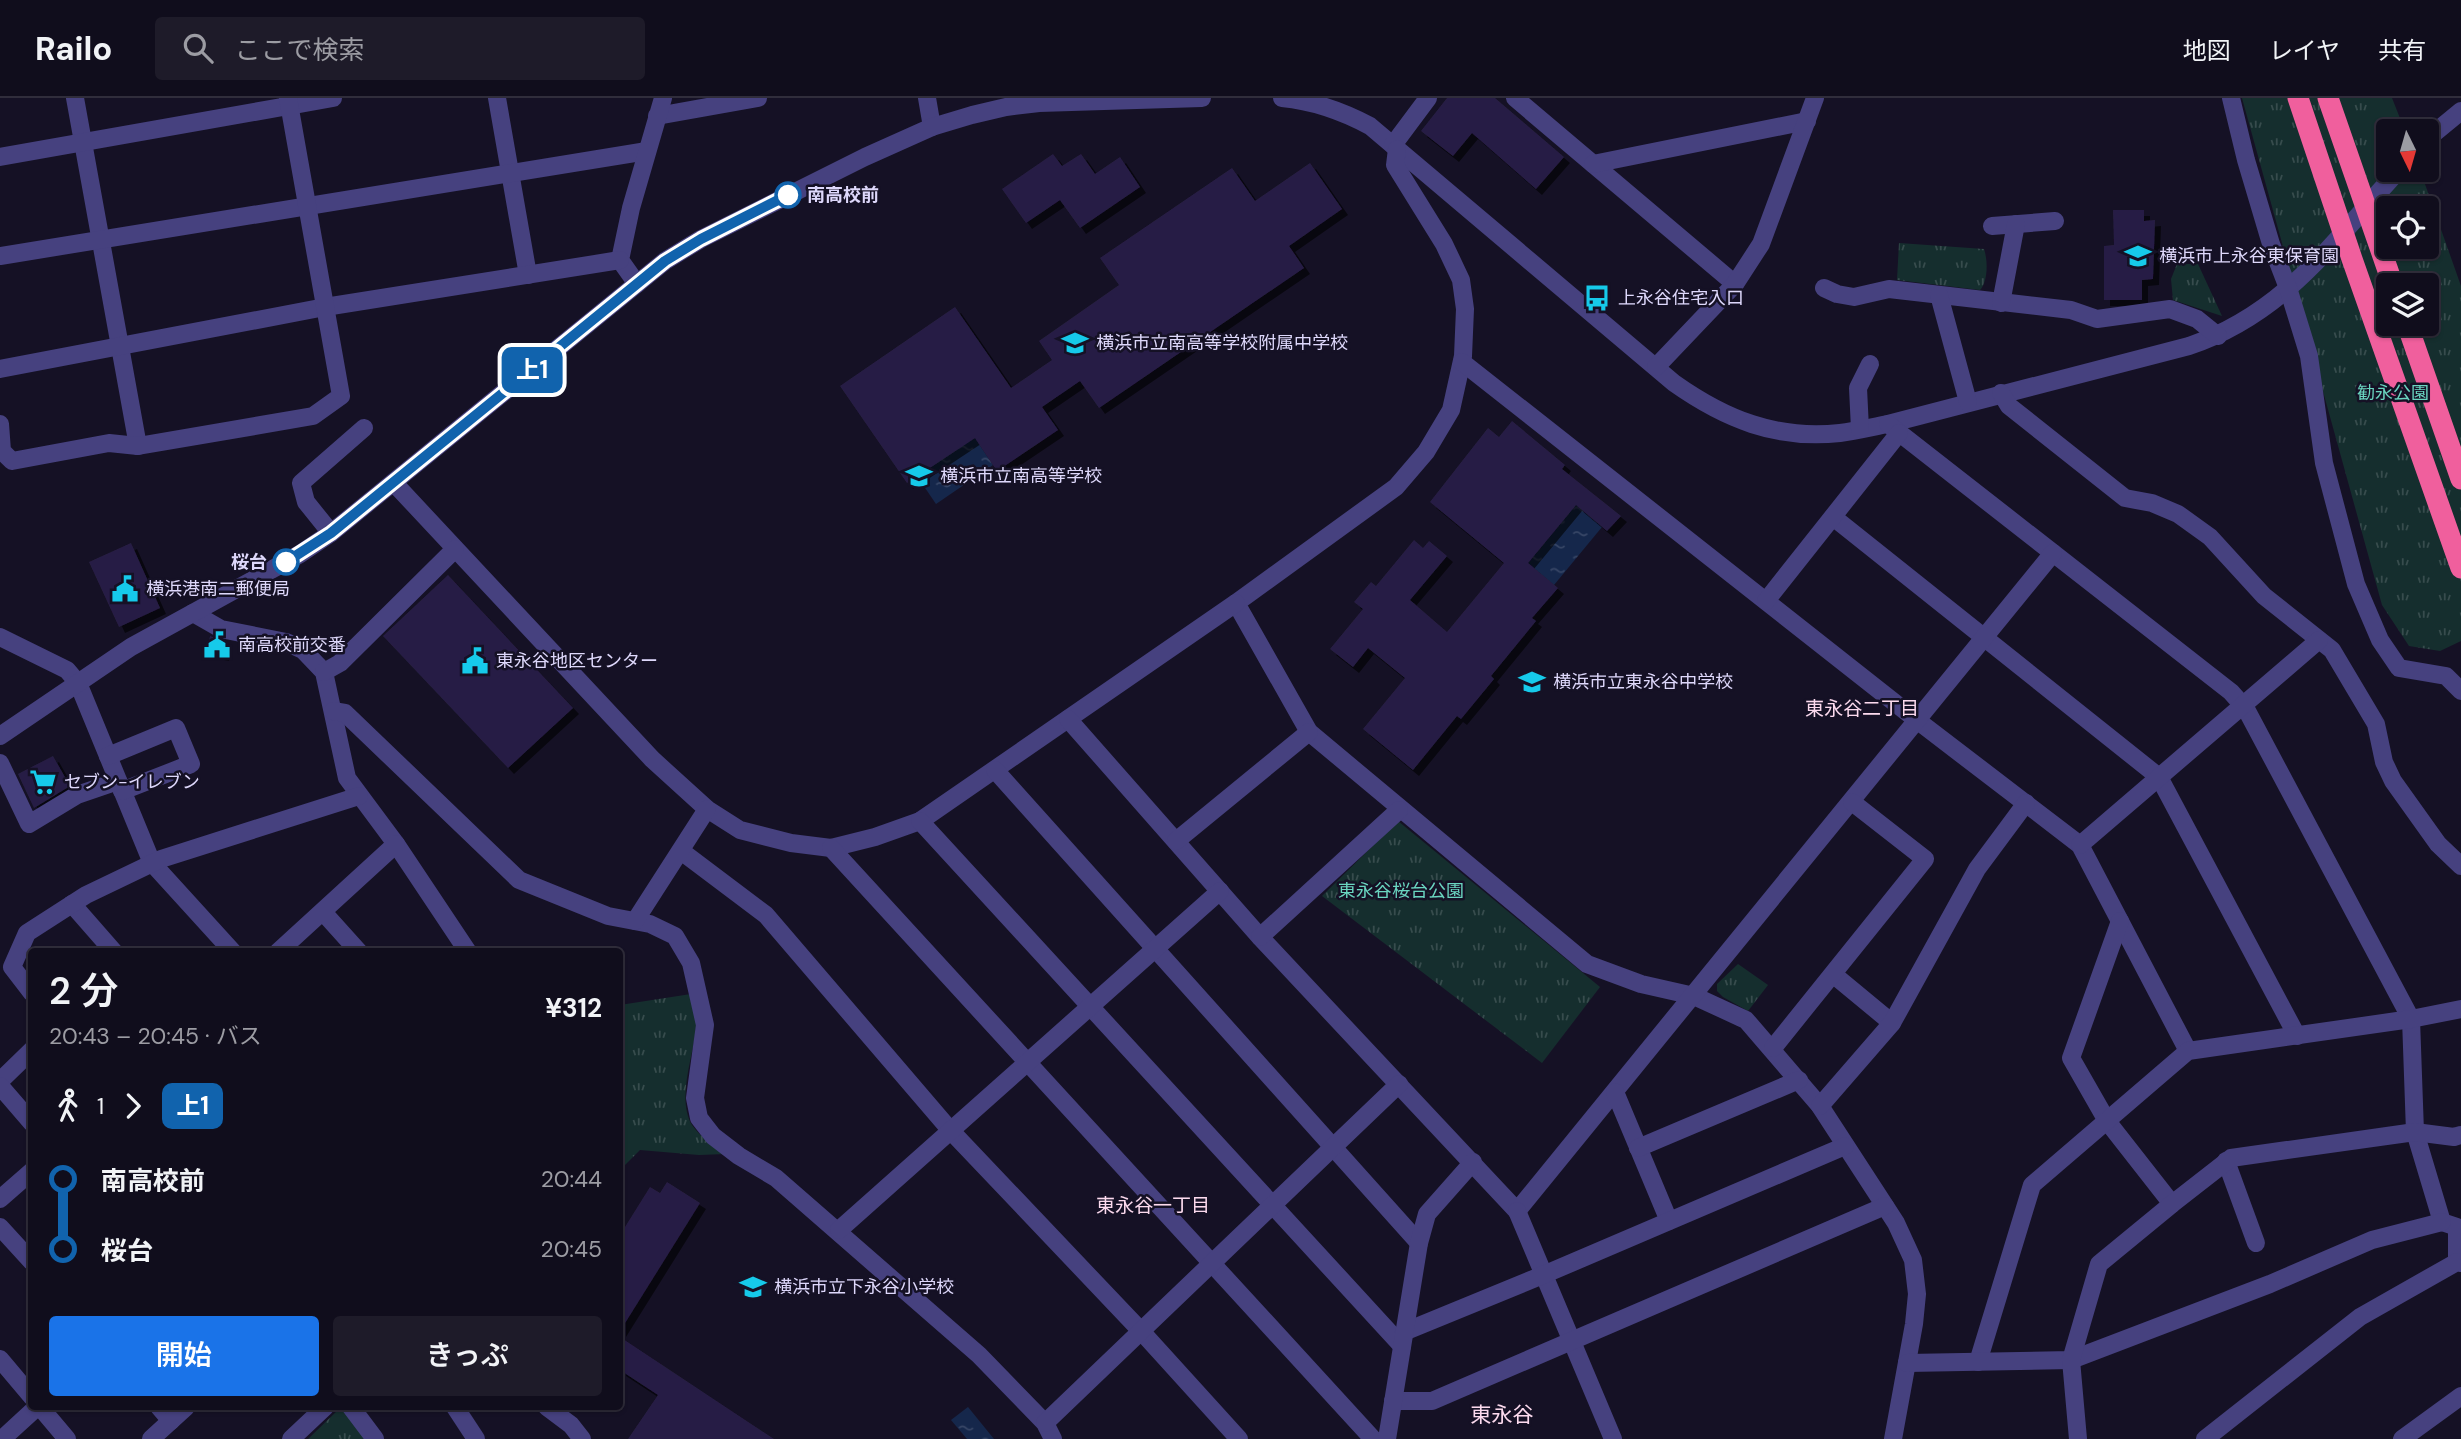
<!DOCTYPE html>
<html lang="ja">
<head>
<meta charset="utf-8">
<style>
  body { margin:0; font-family:"DM Sans","Noto Sans JP",sans-serif; background:#1e1b29; color:#f1f3f6; height:100vh; display:flex; flex-direction:column; font-size:26px; white-space:nowrap }
  * { box-sizing:border-box; margin:0 }
  p { font-size:23px; color:#9c9ca3 }
  .icon { flex:none; width:38px; height:38px; fill:none; stroke:currentColor; stroke-width:2; stroke-linecap:round; stroke-linejoin:round }
  .map { position:relative; flex:1; overflow:hidden }
  .panel { position:absolute; left:28px; top:850px; width:595px; height:462px; display:flex; flex-direction:column; background:#100d1c; border-radius:7px; box-shadow:0 2px 5px #0004,0 0 0 2px #302d3b }
  .panel>* { flex:none }
  .badge { padding:0 14px; border-radius:10px; font-size:24px; line-height:46px }
  .needle { width:46px; rotate:175deg }
  .buttons { position:absolute; left:2376px; top:21px; display:grid; gap:14px }
  .buttons a { display:grid; place-items:center; width:63px; height:63px; border-radius:7px; background:#100d1c; box-shadow:0 2px 5px #0004,0 0 0 2px #302d3b; font-size:35px }
  .map>.badge { position:absolute; translate:-50% -50%; box-shadow:0 0 0 4px #fff }
  .legs { display:flex; align-items:center; gap:10px; height:77px; padding:0 21px; font-size:23px }
  .legs p { margin-inline-start:auto }
  .headline { display:flex; align-items:center; justify-content:space-between; height:119px; padding:0 21px }
  h1 { font-size:38px; font-weight:600; line-height:52px }
  .action { display:flex; gap:14px; margin-top:auto; padding:14px 21px }
  .action a { flex:1; height:80px; border-radius:7px; background:#1a73e8; color:#fff; font-size:28px; font-weight:600; line-height:80px; text-align:center }
  .action a+a { background:#1e1b29; color:#f1f3f6 }
  ul { padding:0 21px; list-style:none }
  li { display:flex; align-items:center; gap:24px; height:70px; font-size:26px }
  li i { display:grid; place-items:center; width:10px; height:100%; margin:0 9px; background:currentColor }
  li i::after { content:''; width:18px; height:18px; margin:-9px; border:5px solid; border-radius:50%; background:#100d1c }
  li p { margin-inline-start:auto }
  li:first-child i { background:linear-gradient(#0000 50%,currentColor 0) }
  li:last-child i { background:linear-gradient(currentColor 50%,#0000 0) }
  header { display:flex; align-items:center; gap:42px; box-sizing:border-box; height:98px; padding:0 35px; background:#100d1c; border-bottom:2px solid #302d3b }
  header strong { font-size:33px }
  nav { display:flex; gap:38px; margin-inline-start:auto; font-size:24px }
  .search { width:490px; height:63px; background:#1e1b29; display:flex; align-items:center; gap:18px; box-sizing:border-box; padding:0 24px; border-radius:7px; color:#9c9ca3; font-size:26px }
  .map>svg:first-child { display:block }
</style>
</head>
<body>
<header>
<strong>Railo</strong>
<div class="search"><svg class="icon" aria-label="search" viewBox="0 0 24 24"><circle cx="10" cy="10" r="6"/><path d="M15 15l6 6"/></svg>ここで検索</div>
<nav><a>地図</a><a>レイヤ</a><a>共有</a></nav>
</header>
<div class="map">
<svg width="2461" height="1341" viewBox="0 0 2461 1341">
  <defs>
    <pattern id="park-tufts" width="24" height="20" patternUnits="userSpaceOnUse" patternTransform="scale(1.75)"><rect width="24" height="20" fill="#152e2e"/><path d="M3 7l-1-3M5 7V3M7 7l1-3M15 17l-1-3M17 17v-4M19 17l1-3" fill="none" stroke="#374c4d"/></pattern>
    <pattern id="water-ripples" width="26" height="14" patternUnits="userSpaceOnUse" patternTransform="scale(1.75)"><rect width="26" height="14" fill="#15274b"/><path d="M2 4q2-2 4 0t4 0M15 11q2-2 4 0t4 0" fill="none" stroke="#374666"/></pattern>
    <filter id="shadow"><feDropShadow dx="6" dy="6" stdDeviation="0" flood-color="#0009"/></filter>
  </defs>
  <rect width="100%" height="100%" fill="#151125"/>
  <g fill="url(#park-tufts)" fill-rule="evenodd">
    <path d="M2242,0H2392L2405,33H2389V72H2420L2461,188V543L2440,553L2409,548L2382,507ZM2389,110H2427V149H2389ZM2389,187H2427V226H2389Z"/>
    <path d="M1899,145L1984,151C1988,163 1988,183 1980,192L1897,182Z"/>
    <polygon points="2177,166 2198,166 2222,218 2173,202 2171,181"/>
    <polygon points="1398,723 1600,889 1542,965 1322,798"/>
    <polygon points="1738,866 1768,887 1748,913 1723,899 1717,893 1717,886"/>
    <path d="M691,896C694,907 697,917 696,929C694,957 676,1000 692,1027C700,1039 714,1048 725,1056L699,1057L640,1052L620,1072V907Z"/>
    <polygon points="338,1312 349,1313 367,1341 308,1341"/>
  </g>
  <g fill="url(#water-ripples)">
    <polygon points="975,340 993,367 936,406 917,378"/>
    <polygon points="1576,407 1602,429 1554,487 1528,465"/>
    <polygon points="968,1309 994,1341 967,1341 951,1322"/>
  </g>
  <g fill="#281f44" filter="url(#shadow)">
    <polygon points="1447,0 1495,0 1564,59 1536,91 1472,35 1453,58 1421,33"/>
    <polygon points="1053,56 1062,68 1081,56 1095,76 1120,59 1140,89 1080,130 1060,102 1026,125 1002,91"/>
    <polygon points="1310,65 1342,111 1289,148 1304,170 1099,310 1080,283 1042,309 1058,332 997,373 975,340 907,385 840,288 955,209 1011,290 1052,262 1039,243 1119,187 1100,160 1232,70 1255,103"/>
    <polygon points="2113,112 2144,112 2144,123 2155,122 2153,181 2142,182 2142,202 2104,202 2104,148 2114,147"/>
    <polygon points="1512,323 1565,367 1562,371 1621,418 1607,433 1576,407 1528,465 1558,490 1532,520 1536,523 1491,578 1494,581 1461,621 1457,618 1413,672 1363,631 1405,580 1368,550 1353,569 1330,551 1363,511 1354,504 1371,484 1376,488 1414,442 1423,450 1429,443 1447,458 1410,502 1447,534 1504,465 1430,404 1488,330 1499,339"/>
    <polygon points="131,445 160,510 119,529 89,464"/>
    <polygon points="448,477 573,610 508,670 383,538"/>
    <polygon points="210,538 226,544 223,557 207,554"/>
    <polygon points="53,658 70,688 34,710 18,676"/>
    <polygon points="667,1084 700,1105 620,1233 620,1137 650,1089 660,1095"/>
    <polygon points="620,1239 774,1341 628,1341 658,1297 620,1272"/>
  </g>
  <g fill="none" stroke-linecap="round" stroke-linejoin="round">
    <g stroke="#46417f" stroke-width="18">
      <polyline points="75,0 138,348"/>
      <polyline points="497,0 528,177"/>
      <polyline points="927,0 932,29"/>
      <path d="M1282,0C1314,3 1342,13 1370,28L1674,285C1725,321 1776,342 1840,335C1856,333 1872,329 1888,326L2189,248C2286,215 2333,143 2399,72"/>
      <polyline points="1515,0 1735,186"/>
      <polyline points="2231,0 2246,62 2271,146 2288,190 2309,258 2324,365 2356,486 2380,542 2399,570 2446,578 2461,593"/>
      <polyline points="657,18 758,0"/>
      <polyline points="2427,41 2461,13"/>
      <polyline points="1393,47 1428,0"/>
      <polyline points="1397,51 1395,67 1444,146 1461,182 1465,211 1463,258 1451,312 1426,354 1396,389 1236,505 1309,634 1587,866 1641,886 1694,898 1746,922 1820,1008 1885,1108 1896,1125 1913,1162 1917,1196 1914,1226 1893,1341"/>
      <polyline points="0,59 333,0"/>
      <polyline points="1593,66 1807,23"/>
      <polyline points="1992,128 2055,123"/>
      <polyline points="0,158 647,53"/>
      <polyline points="637,186 620,162 631,110 663,0"/>
      <polyline points="1824,190 1837,196 1854,199 1889,191 2071,212 2097,221 2170,211 2197,221 2218,238"/>
      <polyline points="1939,197 1968,304"/>
      <polyline points="2001,205 2016,126"/>
      <polyline points="1462,264 1918,623 2080,747 2188,953"/>
      <polyline points="1656,269 1735,186 1761,146 1815,0"/>
      <polyline points="0,271 325,209 620,162"/>
      <polyline points="2001,295 2009,308 2125,400 2152,405 2178,416 2210,439 2264,498 2332,552 2376,626 2384,664 2393,683 2438,746 2461,768"/>
      <polyline points="0,326 2,353 12,363 109,345 138,348 313,318 341,298 288,0"/>
      <polyline points="1888,326 2231,594 2246,611 2411,921 2415,1034 2442,1124 2457,1129 2457,1164"/>
      <polyline points="1860,331 1858,290 1870,266"/>
      <polyline points="394,385 652,661 707,711 740,732 791,745 831,750 875,739 920,723 1236,505"/>
      <polyline points="1833,419 2159,679 2297,938"/>
      <polyline points="331,435 306,404 301,385 364,330"/>
      <polyline points="1766,503 1899,335"/>
      <polyline points="193,515 221,531 286,544 303,552 324,574 347,680 396,746 468,854"/>
      <polyline points="0,539 67,572 78,585 152,765 233,854"/>
      <polyline points="324,574 340,565 455,451"/>
      <polyline points="333,613 345,615 519,782 608,818 650,826 675,838 691,865 705,927 695,1000 699,1020 713,1038 739,1058 776,1080 979,1257 1045,1325 1053,1341"/>
      <polyline points="1068,621 1260,839 1517,1113 2053,455"/>
      <polyline points="0,638 131,549 300,456 331,435 665,163 701,141 865,59 932,29 972,17 1006,9 1039,5 1202,0"/>
      <polyline points="108,658 176,630 191,666 122,693"/>
      <polyline points="0,665 29,726 77,697 118,683"/>
      <polyline points="995,672 1419,1145"/>
      <polyline points="920,723 1402,1248"/>
      <polyline points="1176,743 1309,634"/>
      <polyline points="2080,747 2319,542"/>
      <polyline points="831,750 1373,1341"/>
      <polyline points="681,753 766,817 951,1033 1141,1233 1239,1341"/>
      <polyline points="72,806 114,854"/>
      <polyline points="323,814 359,854"/>
      <polyline points="635,823 707,711"/>
      <polyline points="2120,823 2071,960 2107,1023 2172,1106"/>
      <polyline points="1260,839 1399,712"/>
      <polyline points="278,854 396,746"/>
      <polyline points="1834,877 1892,925"/>
      <polyline points="32,895 12,869 27,835 86,797 161,761 359,698"/>
      <polyline points="1773,950 1925,761 1852,704"/>
      <polyline points="0,983 32,952"/>
      <polyline points="0,988 32,1025"/>
      <polyline points="1615,994 1669,1123"/>
      <polyline points="1820,1008 1892,925 1977,771 2026,705"/>
      <polyline points="1638,1050 1799,982"/>
      <polyline points="2226,1063 2256,1145"/>
      <polyline points="0,1101 32,1073"/>
      <polyline points="1517,1113 1613,1341"/>
      <polyline points="0,1129 32,1164"/>
      <polyline points="839,1132 1220,793"/>
      <polyline points="1404,1234 1543,1177 1845,1048"/>
      <polyline points="0,1261 32,1299"/>
      <polyline points="1978,1264 2032,1087 2188,953 2411,921 2461,911"/>
      <polyline points="1907,1265 2071,1262 2270,1186 2372,1142 2442,1124"/>
      <polyline points="1393,1303 1432,1303 1885,1108"/>
      <polyline points="40,1309 67,1341"/>
      <polyline points="159,1309 171,1323"/>
      <polyline points="351,1309 375,1341"/>
      <polyline points="455,1309 476,1341"/>
      <polyline points="547,1309 571,1327 582,1341"/>
      <polyline points="1045,1325 1399,986"/>
      <polyline points="2,1341 37,1309"/>
      <polyline points="151,1341 186,1309"/>
      <polyline points="291,1341 325,1309"/>
      <polyline points="1387,1341 1419,1145 1427,1116 1473,1064"/>
      <polyline points="2078,1341 2071,1262 2099,1166 2172,1106 2231,1060 2415,1034 2454,1039 2461,1037"/>
      <polyline points="2205,1341 2360,1219 2457,1164 2461,1165"/>
      <polyline points="2402,1341 2461,1298"/>
    </g>
    <g stroke="#f05f9d" stroke-width="21">
      <polyline points="2298,0 2352,161 2461,470"/>
      <polyline points="2328,0 2393,187"/>
      <polyline points="2407,226 2461,381"/>
    </g>
  </g>
  <g fill="none" stroke-linecap="round" stroke-linejoin="round">
    <g stroke="#fff" stroke-width="16">
      <polyline id="line-1" points="286,464 331,435 665,163 701,141 788,97"/>
    </g>
    <use href="#line-1" stroke="#1163ad" stroke-width="10"/>
  </g>
  <defs>
    <g id="school-bare" transform="scale(2.1)"><path d="M0-5L7-2L0 1L-7-2ZM-4 1L0 2.5L4 1V4Q0 6-4 4Z" fill="#16caea" stroke="#151125" stroke-width="2.5" paint-order="stroke"/></g>
    <g id="bus-bare" transform="scale(2.1)"><path d="M-5-6H5V4H4V6H2V4H-2V6H-4V4H-5ZM-3.5-4V0h7V-4ZM-3.5 1.2v1.5H-2V1.2ZM2 1.2v1.5H3.5V1.2Z" fill="#16caea" stroke="#151125" stroke-width="2.5" paint-order="stroke"/></g>
    <g id="civic-bare" transform="scale(2.1)"><path d="M-.6-6.5H3V-4.5H.6V-3L4-1V1h2V6H-6V1h2V-1L-.6-3ZM-1.2 2.5V6h2.4V2.5Z" fill="#16caea" stroke="#151125" stroke-width="2.5" paint-order="stroke"/></g>
    <g id="supermarket-bare" transform="scale(2.1)"><path d="M-6-5.5h2.5l.6 2H6L4.5 2H-2.5L-4.4-4H-6ZM-1.5 3.2a1.3 1.3 0 1 0 .1 0ZM3 3.2a1.3 1.3 0 1 0 .1 0Z" fill="#16caea" stroke="#151125" stroke-width="2.5" paint-order="stroke"/></g>
  </defs>
  <g fill-rule="evenodd">
    <use href="#school-bare" x="2138" y="158"/>
    <use href="#bus-bare" x="1597" y="200"/>
    <use href="#school-bare" x="1075" y="245"/>
    <use href="#school-bare" x="919" y="378"/>
    <use href="#civic-bare" x="125" y="491"/>
    <use href="#civic-bare" x="217" y="547"/>
    <use href="#civic-bare" x="475" y="563"/>
    <use href="#school-bare" x="1532" y="584"/>
    <use href="#supermarket-bare" x="43" y="684"/>
    <use href="#school-bare" x="753" y="1189"/>
  </g>
  <g fill="#fff" stroke="#1163ad" stroke-width="3.5">
    <circle cx="788" cy="97" r="12"/>
    <circle cx="286" cy="464" r="12"/>
  </g>
  <g text-anchor="middle" stroke-width="5" stroke-linejoin="round" paint-order="stroke">
    <g font-size="18" font-weight="bold" fill="#ded8fb" stroke="#151125" text-anchor="start">
      <text x="807" y="103">南高校前</text>
      <text x="267" y="470" text-anchor="end">桜台</text>
    </g>
    <g font-size="18" fill="#ded8fb" stroke="#151125" text-anchor="start">
      <text x="2159" y="164">横浜市上永谷東保育園</text>
      <text x="1618" y="206">上永谷住宅入口</text>
      <text x="1096" y="251">横浜市立南高等学校附属中学校</text>
      <text x="940" y="384">横浜市立南高等学校</text>
      <text x="146" y="497">横浜港南二郵便局</text>
      <text x="238" y="553">南高校前交番</text>
      <text x="496" y="569">東永谷地区センター</text>
      <text x="1553" y="590">横浜市立東永谷中学校</text>
      <text x="64" y="690">セブン-イレブン</text>
      <text x="774" y="1195">横浜市立下永谷小学校</text>
    </g>
    <g font-size="18" fill="#6ad5c0" stroke="#151125">
      <text x="2393" y="301">勧永公園</text>
      <text x="1401" y="799">東永谷桜台公園</text>
    </g>
    <g font-size="19" fill="#fcdaee" stroke="#151125">
      <text x="1862" y="617">東永谷二丁目</text>
      <text x="1153" y="1114">東永谷一丁目</text>
    </g>
    <g font-size="21" fill="#fcdaee" stroke="#151125">
      <text x="1502" y="1324">東永谷</text>
    </g>
  </g>
</svg>
<div class="buttons">
<a><svg class="needle" viewBox="-14 -14 28 28"><path d="M0-13l5 13h-10z" fill="#e53935"/><path d="M0 13l5-13h-10z" fill="#9c9ca3"/></svg></a>
<a><svg class="icon" aria-label="locate" viewBox="0 0 24 24"><circle cx="12" cy="12" r="6"/><path d="M12 2v4M12 18v4M2 12h4M18 12h4"/></svg></a>
<a><svg class="icon" aria-label="layers" viewBox="0 0 24 24"><path d="M12 4l9 5-9 5-9-5zM3 14l9 5 9-5"/></svg></a>
</div>
<b class="badge" style="left:532px;top:272px;background:#1163ad;color:#fff">上1</b>
<section class="panel">
<div class="headline"><div><h1>2 分</h1><p>20:43 – 20:45 · バス</p></div><b>¥312</b></div>
<div class="legs"><svg class="icon" aria-label="walk" viewBox="0 0 24 24"><circle cx="13" cy="4" r="2"/><path d="M13 8l-2 6 4 7M11 14l-3 7M7 12l3-4h3l4 4"/></svg>1<svg class="icon" aria-label="forward" viewBox="0 0 24 24"><path d="M9 5l7 7-7 7"/></svg><b class="badge" style="background:#1163ad;color:#fff">上1</b></div>
<ul>
<li><i style="color:#1163ad"></i><b>南高校前</b><p>20:44</p></li>
<li><i style="color:#1163ad"></i><b>桜台</b><p>20:45</p></li>
</ul>
<div class="action"><a>開始</a><a>きっぷ</a></div>
</section>
</div>
</body>
</html>
